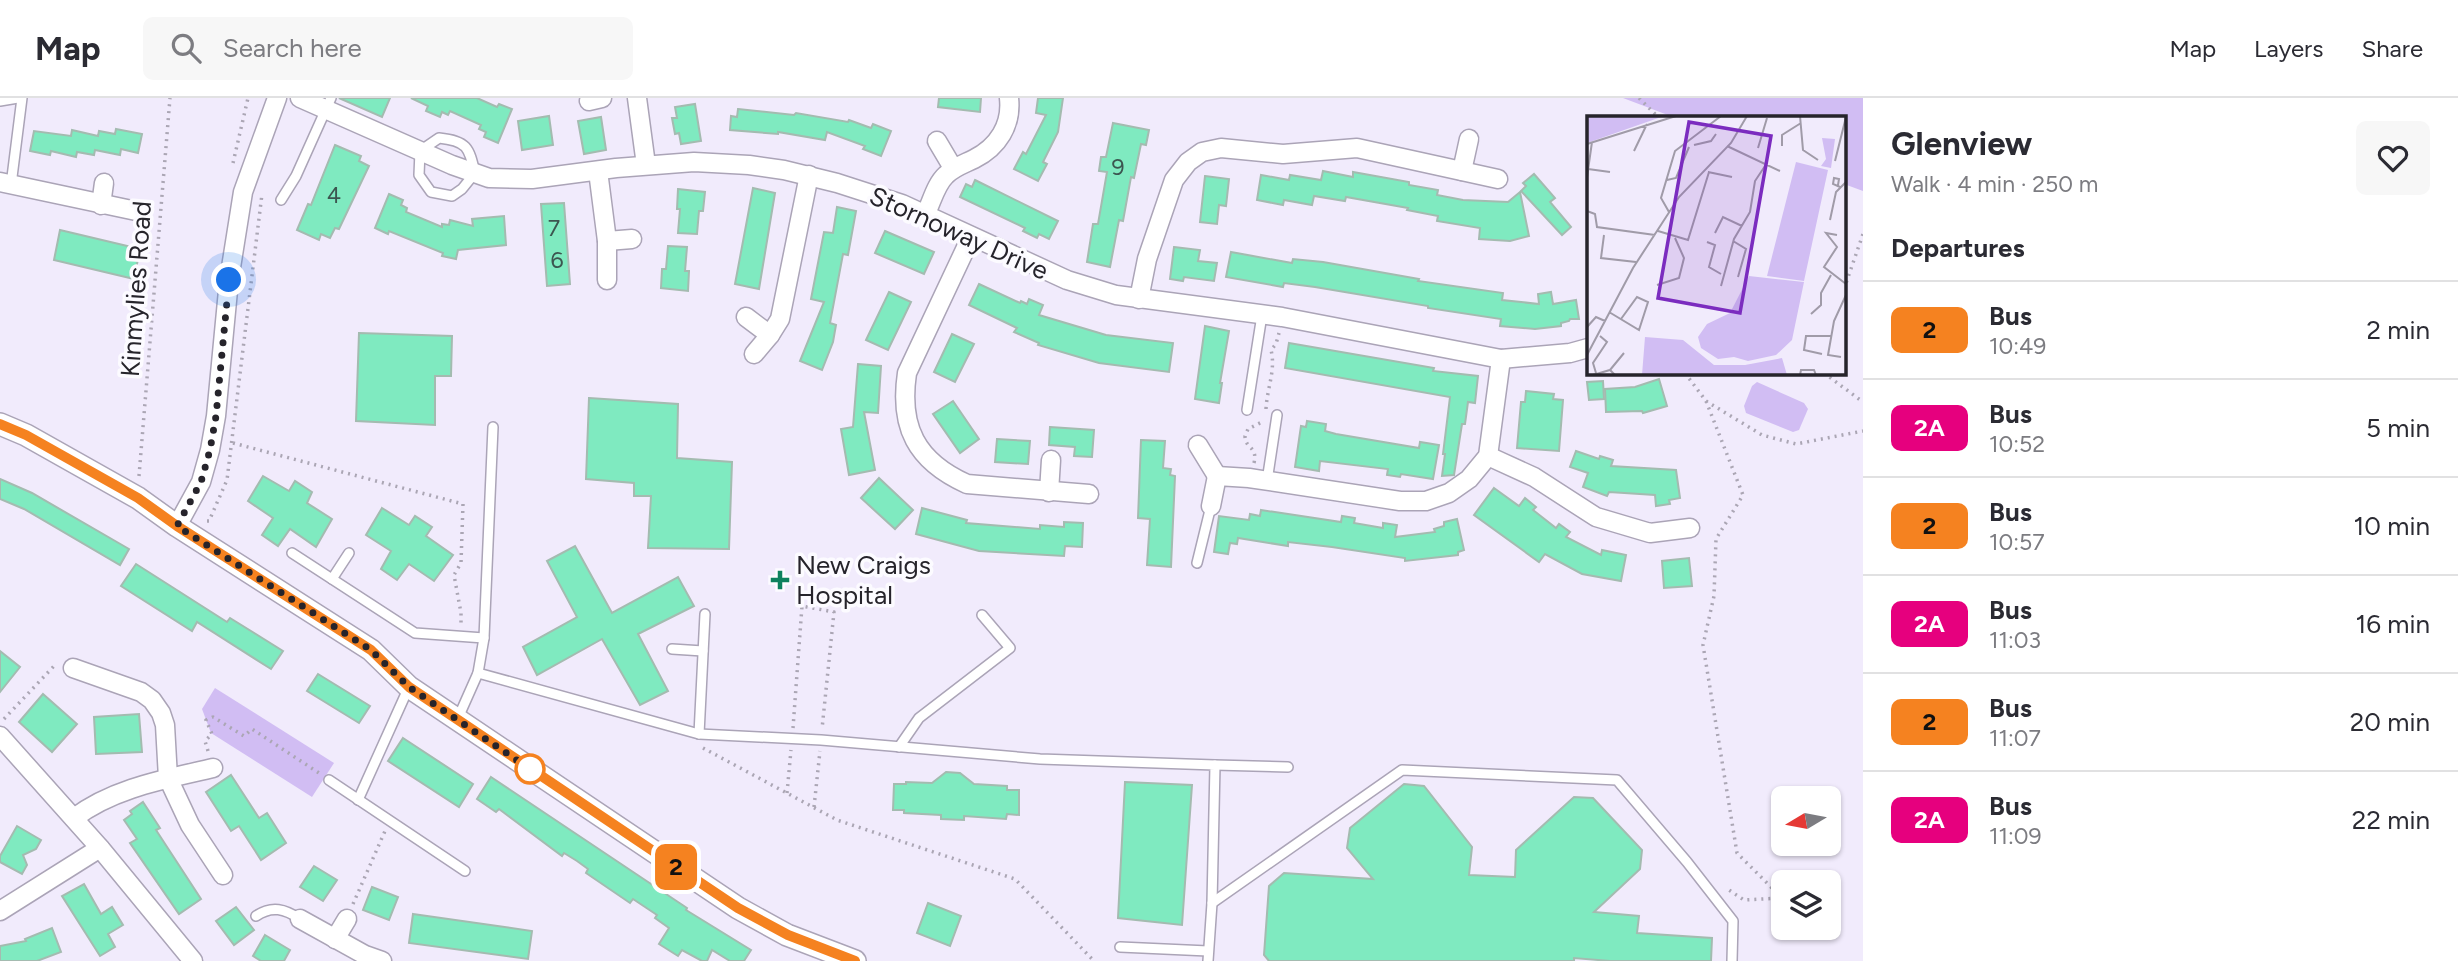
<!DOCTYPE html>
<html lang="en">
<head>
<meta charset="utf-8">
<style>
  body { margin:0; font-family:Figtree,sans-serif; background:#f7f7f7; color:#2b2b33; height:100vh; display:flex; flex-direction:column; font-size:26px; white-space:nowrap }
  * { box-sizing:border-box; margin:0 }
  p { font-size:23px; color:#7c7c81 }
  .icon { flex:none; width:38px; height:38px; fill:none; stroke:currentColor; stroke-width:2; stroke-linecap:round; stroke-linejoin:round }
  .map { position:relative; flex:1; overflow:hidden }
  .panel { display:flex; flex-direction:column; background:#fff; width:595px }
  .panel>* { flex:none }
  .badge { padding:0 14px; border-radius:10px; font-size:24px; line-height:46px }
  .needle { width:46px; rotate:260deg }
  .tools { position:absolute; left:1771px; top:688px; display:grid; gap:14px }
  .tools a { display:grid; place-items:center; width:70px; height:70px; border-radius:10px; background:#fff; box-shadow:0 2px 5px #0004; font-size:35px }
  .you { position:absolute; width:35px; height:35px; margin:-18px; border:5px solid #fff; border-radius:50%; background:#1a73e8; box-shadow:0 0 0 10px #1a73e833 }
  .map>.badge { position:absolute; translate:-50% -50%; box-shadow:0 0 0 4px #fff }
  h2 { padding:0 28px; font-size:26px; line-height:63px }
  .round { display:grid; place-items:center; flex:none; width:74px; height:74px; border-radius:10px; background:#f7f7f7 }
  .head { display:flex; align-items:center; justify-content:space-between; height:119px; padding:0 28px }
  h1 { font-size:33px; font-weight:700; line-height:52px }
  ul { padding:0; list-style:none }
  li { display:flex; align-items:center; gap:21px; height:98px; padding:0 28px; border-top:2px solid #e1e1e2 }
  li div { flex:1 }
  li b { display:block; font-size:26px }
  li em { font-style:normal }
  li .badge { min-width:77px; font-weight:700; text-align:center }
  header { display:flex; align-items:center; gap:42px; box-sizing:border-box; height:98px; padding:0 35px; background:#fff; border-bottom:2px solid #e1e1e2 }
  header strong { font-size:33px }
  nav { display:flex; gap:38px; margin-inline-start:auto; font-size:24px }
  .search { width:490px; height:63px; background:#f7f7f7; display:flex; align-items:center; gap:18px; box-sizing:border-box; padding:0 24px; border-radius:10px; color:#7c7c81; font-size:26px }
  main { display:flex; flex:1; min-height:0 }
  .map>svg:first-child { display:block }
</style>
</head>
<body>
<header>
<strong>Map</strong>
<div class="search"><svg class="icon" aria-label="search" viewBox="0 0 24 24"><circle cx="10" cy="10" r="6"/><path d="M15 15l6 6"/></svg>Search here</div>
<nav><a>Map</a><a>Layers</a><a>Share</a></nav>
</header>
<main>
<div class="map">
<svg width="1863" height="863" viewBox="0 0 1863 863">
  <rect width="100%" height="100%" fill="#f1ebfc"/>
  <g fill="#d1bdf3">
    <polygon points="1623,0 1863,0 1863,93 1844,86 1844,19 1673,19"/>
    <polygon points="1757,284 1804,305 1808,311 1799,332 1793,334 1746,315 1744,308 1752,288"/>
    <polygon points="215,590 334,665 312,699 211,635 202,611"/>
  </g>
  <g fill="#7feac0" stroke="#a4bbb0" stroke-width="2">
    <polygon points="339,0 390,0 382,19"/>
    <polygon points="411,0 477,0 497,9 499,6 512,11 498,45 484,39 486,34 479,31 481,27 450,13 448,17 442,14 440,19 426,13 428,8"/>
    <polygon points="939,0 981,0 980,14 938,9"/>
    <polygon points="1038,0 1063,0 1058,34 1043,64 1047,66 1038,83 1014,71 1023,54 1026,56 1046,17 1036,15"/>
    <polygon points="695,6 701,43 681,46 679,35 675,36 672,20 677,20 675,9"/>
    <polygon points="738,11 794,17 796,15 848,24 849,22 871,30 873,26 891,33 881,58 863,51 865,48 827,34 825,42 778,34 778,36 730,32 731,18 737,19"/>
    <polygon points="549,18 553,47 522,52 518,23"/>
    <polygon points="601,19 606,52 584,56 578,23"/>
    <polygon points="1113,25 1149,32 1146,47 1141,46 1134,80 1131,79 1123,123 1119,122 1110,169 1087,164 1093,126 1098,126 1107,74 1099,73 1101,59 1106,59"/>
    <polygon points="116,31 142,36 138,55 121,51 120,57 95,52 94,57 77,54 76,59 51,53 50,57 30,53 34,33 71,38 72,32 98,38 99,33 115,36"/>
    <polygon points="335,47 361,58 359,63 369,68 339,131 335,130 330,140 321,136 319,142 297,132 308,106 311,107"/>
    <polygon points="1323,73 1353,79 1353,74 1409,84 1409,87 1438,92 1437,97 1463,102 1508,104 1520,94 1529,138 1510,143 1479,141 1480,130 1437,123 1438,118 1407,112 1408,110 1346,99 1345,103 1314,98 1312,107 1284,102 1283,107 1257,102 1261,77 1289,82 1290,77 1321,82"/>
    <polygon points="1534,76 1555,100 1550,104 1571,129 1562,137 1521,93 1526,88 1523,85"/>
    <polygon points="1205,78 1229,81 1226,108 1219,107 1217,126 1200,124"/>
    <polygon points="975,82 1058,123 1049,141 1039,136 1037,140 1023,133 1025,130 960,99 966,86 972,89"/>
    <polygon points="753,90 775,95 759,191 735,186"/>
    <polygon points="678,91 705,94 703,113 699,113 697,136 678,135 680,111 677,111"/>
    <polygon points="389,96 403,102 401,107 407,110 406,114 442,129 442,126 449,127 450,122 473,128 472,121 504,118 506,147 458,152 456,161 442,158 443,155 389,133 388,136 375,130"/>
    <polygon points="564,105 570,186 547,188 541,106"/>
    <polygon points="837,109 856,113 848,157 843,156 830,225 836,227 833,244 822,272 800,263 824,204 811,201 824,134 833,135"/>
    <polygon points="60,132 140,151 134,181 54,162"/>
    <polygon points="885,133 934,154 924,176 875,155"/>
    <polygon points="668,148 687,149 685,173 689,173 688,193 661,190 662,171 666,171"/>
    <polygon points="1174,149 1200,152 1198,163 1217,165 1214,183 1184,179 1183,183 1170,181"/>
    <polygon points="1231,154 1292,165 1293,161 1323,164 1419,181 1418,183 1503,195 1502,202 1539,206 1538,196 1551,194 1553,206 1576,202 1579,221 1570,221 1569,223 1561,225 1561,228 1535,231 1500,228 1501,221 1428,210 1428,208 1315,189 1284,185 1283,189 1226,179"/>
    <polygon points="979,186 1020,205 1021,203 1027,206 1029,201 1043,207 1039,217 1106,237 1173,245 1169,274 1099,265 1038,247 1039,245 1014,234 1017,230 969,207"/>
    <polygon points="889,194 911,204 888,252 866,242"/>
    <polygon points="1205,228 1229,233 1220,285 1222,285 1219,305 1195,301"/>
    <polygon points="359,235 452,238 451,278 435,278 435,327 356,323"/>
    <polygon points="952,236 974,246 955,284 934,274"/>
    <polygon points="1289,245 1434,270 1433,273 1478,278 1475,305 1468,304 1465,326 1462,326 1454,377 1442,378 1445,356 1443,356 1450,299 1285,270"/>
    <polygon points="858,266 881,268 878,315 864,314 875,372 849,377 841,331 853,329"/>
    <polygon points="1659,281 1667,308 1643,315 1642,313 1606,314 1605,291 1635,289"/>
    <polygon points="1603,283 1604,301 1589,302 1587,284"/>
    <polygon points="1526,293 1554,296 1553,301 1563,302 1559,353 1517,350 1521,304 1525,304"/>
    <polygon points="589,300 678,306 677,360 732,364 729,451 648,450 651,398 634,398 634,385 586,381"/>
    <polygon points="953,303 979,341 960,355 933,316"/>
    <polygon points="1307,323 1326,326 1325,333 1336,336 1419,350 1420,344 1439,347 1433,381 1401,376 1400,379 1387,377 1388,371 1320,363 1319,373 1295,369 1301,328 1306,329"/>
    <polygon points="1050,329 1094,332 1092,359 1074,358 1075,349 1049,347"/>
    <polygon points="997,341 1030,343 1028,366 995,364"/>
    <polygon points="1141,342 1165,343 1163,370 1171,371 1170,377 1175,378 1171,469 1147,467 1150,421 1138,420"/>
    <polygon points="1576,353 1599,361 1600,358 1613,362 1611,368 1676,372 1680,400 1669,402 1670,406 1656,408 1655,397 1609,394 1607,398 1583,389 1588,375 1570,369"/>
    <polygon points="263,378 289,393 295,383 312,394 307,405 332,421 316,449 290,431 278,448 262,437 273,420 248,403"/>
    <polygon points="879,380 913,412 895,431 861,400"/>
    <polygon points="0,381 32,395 129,451 120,467 24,411 0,401"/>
    <polygon points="1494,390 1519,408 1525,400 1536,409 1533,412 1556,430 1559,426 1570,434 1566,439 1601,457 1602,452 1626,457 1621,483 1582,476 1545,456 1539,464 1474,417"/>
    <polygon points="382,410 409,427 415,418 432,429 426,438 453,457 434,483 409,466 397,482 381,471 391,453 366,437"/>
    <polygon points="922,410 967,422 966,425 1040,431 1040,427 1064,429 1064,424 1083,425 1082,449 1065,448 1064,458 979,453 916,436"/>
    <polygon points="1261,412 1341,424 1342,418 1355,420 1354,425 1383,430 1383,425 1397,427 1395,439 1435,434 1434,431 1444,428 1444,424 1457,421 1464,452 1458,454 1458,457 1405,463 1405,460 1332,449 1288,444 1288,448 1238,440 1237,446 1230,445 1228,456 1214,454 1219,418 1249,422 1250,416 1260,418"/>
    <polygon points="575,448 612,515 678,479 694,508 638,536 668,593 640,607 602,541 537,577 523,549 577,519 547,463"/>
    <polygon points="1689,460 1692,488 1664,490 1662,463"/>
    <polygon points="136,466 227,524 230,520 283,553 271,571 197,524 192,533 121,488"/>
    <polygon points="0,553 20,569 0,594"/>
    <polygon points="318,576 370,608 359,625 307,593"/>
    <polygon points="43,596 77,626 52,654 19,624"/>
    <polygon points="139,616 142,654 96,656 94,619"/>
    <polygon points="403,640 473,686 459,709 388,663"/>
    <polygon points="946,674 960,675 974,686 1007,688 1007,692 1019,692 1019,717 1007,716 1006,721 964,718 964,722 941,721 941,717 904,715 904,712 893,712 894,686 906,686 906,684 932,685"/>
    <polygon points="231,677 259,720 267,715 286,745 261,762 239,728 231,733 206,694"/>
    <polygon points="491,679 687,810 686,812 751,852 744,863 730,863 712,852 707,863 702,863 682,852 678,858 659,846 669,830 655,820 657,817 633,801 630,805 586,775 588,771 577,763 564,755 562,758 499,711 496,714 477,701"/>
    <polygon points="1125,684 1192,687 1182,827 1118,820"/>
    <polygon points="1404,686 1424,688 1472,749 1469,777 1515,779 1516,752 1574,699 1593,700 1642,752 1640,771 1594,814 1639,818 1637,835 1712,840 1711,863 1610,863 1574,860 1574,863 1269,863 1264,857 1269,788 1284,775 1373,781 1347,750 1350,730"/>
    <polygon points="143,704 160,730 156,732 201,801 179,816 130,745 137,741 124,722 132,716 130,713"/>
    <polygon points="17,728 41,742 36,751 23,757 27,767 22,776 0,764 0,758"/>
    <polygon points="314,768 337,782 323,803 300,789"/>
    <polygon points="84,786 101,816 112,809 123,827 108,836 115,849 100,858 62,798"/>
    <polygon points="372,789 398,799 389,822 363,812"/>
    <polygon points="928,805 961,818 950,848 917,835"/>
    <polygon points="236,809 254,832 234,847 216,823"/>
    <polygon points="413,816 532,833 528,861 409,845"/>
    <polygon points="52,830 61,854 37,863 0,863 0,848 26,843 25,841"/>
    <polygon points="265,837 290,852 284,863 261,863 253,858"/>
  </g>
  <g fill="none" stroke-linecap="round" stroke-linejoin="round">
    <g stroke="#aba4b7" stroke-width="12">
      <g id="service">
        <polyline points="0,3 18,0"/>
        <path d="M439,40C467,43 469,49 475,75L462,91L452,98L431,94L419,77L420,53Z"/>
        <polyline points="11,87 22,0"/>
        <polyline points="281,102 296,78 331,0"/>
        <polyline points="1247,312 1262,217"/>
        <polyline points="1267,383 1277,317"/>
        <polyline points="292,455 415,535 484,540"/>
        <polyline points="1197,465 1211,408"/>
        <polyline points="332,481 349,455"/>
        <polyline points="672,551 703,553"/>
        <polyline points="478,575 699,636 821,642 1040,661 1215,667 1212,805 1208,863"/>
        <polyline points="458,620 478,575 484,540 493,329"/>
        <polyline points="699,636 705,516"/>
        <polyline points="899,649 919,620 1010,550 982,517"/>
        <polyline points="1215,667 1288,669"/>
        <polyline points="329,682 465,773"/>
        <polyline points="358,702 408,591"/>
        <polyline points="1212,805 1402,672 1617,682 1687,764 1733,823 1732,863"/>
        <path d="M256,818C272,807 285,811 300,821"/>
        <polyline points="1120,849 1208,853"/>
      </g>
    </g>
    <g stroke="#aba4b7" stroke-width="21">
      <g id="minor">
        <polyline points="300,0 452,67 489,80 532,81 616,70 694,64 749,67 784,72 837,85 902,106 1067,182 1116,197 1282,219 1501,261 1570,255 1588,250"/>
        <polyline points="637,0 646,67"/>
        <polyline points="589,3 602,0"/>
        <polyline points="937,43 953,70"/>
        <polyline points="598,73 607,143 607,182"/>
        <polyline points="1462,73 1469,41"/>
        <polyline points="0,84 141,114"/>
        <polyline points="101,107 104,85"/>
        <path d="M926,115C932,103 936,86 946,77C954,69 964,66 974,61C998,49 1012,27 1009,0"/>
        <path d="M971,139L907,275C899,329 916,363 967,386L1089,396"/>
        <polyline points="607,143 632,141"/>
        <polyline points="1139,201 1147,161 1174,82 1188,64 1202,54 1221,50 1283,56 1357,50 1498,81"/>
        <polyline points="746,219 770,237"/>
        <polyline points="754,256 770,237 780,221 809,77"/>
        <polyline points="1198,347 1217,378"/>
        <polyline points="1488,358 1534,379 1596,419 1650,435 1690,430"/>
        <polyline points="1049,394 1051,362"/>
        <polyline points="1211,408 1217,378 1249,380 1400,403 1426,403 1449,395 1469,381 1488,358 1501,261"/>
        <polyline points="177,428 201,384 210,352 216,318 229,182 243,94 277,0"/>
        <polyline points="73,570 141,594 152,602 161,615 165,627 168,680 190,727 223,777"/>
        <polyline points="0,638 100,750 193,863"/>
        <path d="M74,720C113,690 166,681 213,670"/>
        <polyline points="0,813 100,750"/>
        <polyline points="300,821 365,857 382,863"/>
        <polyline points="335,841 347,821"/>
      </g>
    </g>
    <g stroke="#aba4b7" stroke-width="24">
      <polyline id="tertiary" points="0,326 26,337 138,400 177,428 371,552 409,589 738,810 787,837 855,863"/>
    </g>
    <g stroke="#aba6b4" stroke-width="3.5" stroke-dasharray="2 5" stroke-linecap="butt">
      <polyline points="1639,0 1658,19"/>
      <polyline points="233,65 248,0"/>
      <polyline points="1844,191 1863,136"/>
      <polyline points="1685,275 1706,303 1762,337 1796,346 1863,333"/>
      <polyline points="1824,275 1863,304"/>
      <polyline points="1706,303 1743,397 1716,441 1714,498 1703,547 1737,755 1782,800 1744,802 1726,790"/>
      <path d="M1266,311C1267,290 1276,272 1271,252L1276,246L1279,235"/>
      <polyline points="233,345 463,406 461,465 454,477 461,515 461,526"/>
      <path d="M1254,365C1258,348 1245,351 1245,338L1248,331L1262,324"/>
      <polyline points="139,378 170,0"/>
      <polyline points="207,423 209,423 227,382 262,96"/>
      <polyline points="4,621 54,568 57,569"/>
      <polyline points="793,630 802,508 834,514 822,631"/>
      <polyline points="703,650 837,722 1015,781 1094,863"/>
      <polyline points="208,653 205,643 212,636 206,622 213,619 244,638 252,631 319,675"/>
      <polyline points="787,695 791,652"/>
      <polyline points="814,709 820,653"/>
      <polyline points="353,806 385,733"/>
    </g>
    <use href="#service" stroke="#fff" stroke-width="9"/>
    <use href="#minor" stroke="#fff" stroke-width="18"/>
    <use href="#tertiary" stroke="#fff" stroke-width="21"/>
  </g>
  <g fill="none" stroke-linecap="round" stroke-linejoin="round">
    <g stroke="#fff" stroke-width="16">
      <polyline id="line" points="0,326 26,337 138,400 177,428 371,552 409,589 738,810 788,837 855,863"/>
    </g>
    <use href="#line" stroke="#f58220" stroke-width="10"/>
    <polyline stroke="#26242b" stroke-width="7" stroke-dasharray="0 12.6" points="229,182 216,318 210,352 201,384 177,428 371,552 409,589 530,671"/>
  </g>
  <path fill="#0c805e" stroke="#fcfbff" stroke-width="2.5" d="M776.5 471.5h7v7h7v7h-7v7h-7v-7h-7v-7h7z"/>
  <circle fill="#fff" stroke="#f58220" stroke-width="3.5" cx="530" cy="671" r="14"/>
  <g text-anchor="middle" stroke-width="7" stroke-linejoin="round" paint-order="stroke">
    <g font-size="23" fill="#3c5650">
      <text x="1118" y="77">9</text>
      <text x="334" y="105">4</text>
      <text x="554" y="138">7</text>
      <text x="557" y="170">6</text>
    </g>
    <g font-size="26" fill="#26242b" stroke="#fcfbff">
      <text transform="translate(959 135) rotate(24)" y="9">Stornoway Drive</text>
      <text transform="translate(136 191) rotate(-86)" y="9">Kinmylies Road</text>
    </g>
    <g font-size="26" fill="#26242b" stroke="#fcfbff" text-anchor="start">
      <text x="796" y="476">New Craigs<tspan x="796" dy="30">Hospital</tspan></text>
    </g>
  </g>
  <g transform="translate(1587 18)">
    <rect width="259" height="259" fill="#f1ebfc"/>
    <path d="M0,0H77L0,27ZM235,22L248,23L244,52L234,50L239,43ZM209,46L241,54L217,165L180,160ZM162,160L217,166L205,224L189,239L161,245L147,241L131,243L114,232L111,221L120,208L143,197ZM58,221L96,224L127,249H158L195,242L200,259H55Z" fill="#d1bdf3"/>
    <path fill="none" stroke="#a09ba8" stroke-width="2" d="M213,0L216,34L231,44M0,28L89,0M107,29L124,25L129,18M140,30L193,55M195,30V19L214,7M171,32L180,2M47,35L60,8M248,45L259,1M1,53L23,56M121,56L145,61M0,61L5,26M80,64L89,62L102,31M251,69L252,63L247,62L246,68L253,71M0,95L8,98L10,111L68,119M82,96L74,82L88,35L134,0M243,104L249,76L259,66M71,115L101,124L122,56M128,117L136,101L155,110M17,119L14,142L49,146M250,119L239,117L250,131L237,151L259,168M146,125L159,133L151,161M120,126L128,129L122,151L134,158M70,169L92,162L97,142L88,122M134,170L147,123L163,96L168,65L180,47M22,196L52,214L61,186L50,181L34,203M224,198L234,189V177L244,159M0,211L9,201L18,205M235,238L217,234L219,220H244M0,239L46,152L92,81L144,27L160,0M254,241L241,239L247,205L259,179M23,254L37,237M9,257L6,247L20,226L13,220M6,259L23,254L28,259M213,259L214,254H227L229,259"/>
    <path fill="#7b2cbf" fill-opacity="0.15" stroke="#7b2cbf" stroke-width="3.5" d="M102,6L184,20L153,197L71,182Z"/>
    <rect width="259" height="259" fill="none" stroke="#26242b" stroke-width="3.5"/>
  </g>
</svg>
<div class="tools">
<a><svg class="needle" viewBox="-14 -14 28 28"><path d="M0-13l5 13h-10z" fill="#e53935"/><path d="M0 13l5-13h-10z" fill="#7c7c81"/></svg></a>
<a><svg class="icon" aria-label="layers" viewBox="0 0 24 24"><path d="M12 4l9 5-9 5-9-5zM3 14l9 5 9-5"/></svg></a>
</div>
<div class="you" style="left:229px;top:182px"></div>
<b class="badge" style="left:676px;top:769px;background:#f58220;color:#111">2</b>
</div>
<section class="panel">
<div class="head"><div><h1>Glenview</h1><p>Walk · 4 min · 250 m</p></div><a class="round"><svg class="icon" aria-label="heart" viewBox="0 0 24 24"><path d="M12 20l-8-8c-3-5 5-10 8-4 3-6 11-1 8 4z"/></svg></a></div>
<h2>Departures</h2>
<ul>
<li><span class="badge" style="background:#f58220;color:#111">2</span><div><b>Bus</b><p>10:49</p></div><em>2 min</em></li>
<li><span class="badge" style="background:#e6007e;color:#fff">2A</span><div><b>Bus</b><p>10:52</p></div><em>5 min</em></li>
<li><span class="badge" style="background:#f58220;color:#111">2</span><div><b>Bus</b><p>10:57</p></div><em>10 min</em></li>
<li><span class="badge" style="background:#e6007e;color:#fff">2A</span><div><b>Bus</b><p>11:03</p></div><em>16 min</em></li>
<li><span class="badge" style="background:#f58220;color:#111">2</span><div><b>Bus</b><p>11:07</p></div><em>20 min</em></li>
<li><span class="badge" style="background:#e6007e;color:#fff">2A</span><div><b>Bus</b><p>11:09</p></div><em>22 min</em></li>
</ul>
</section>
</main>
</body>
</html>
